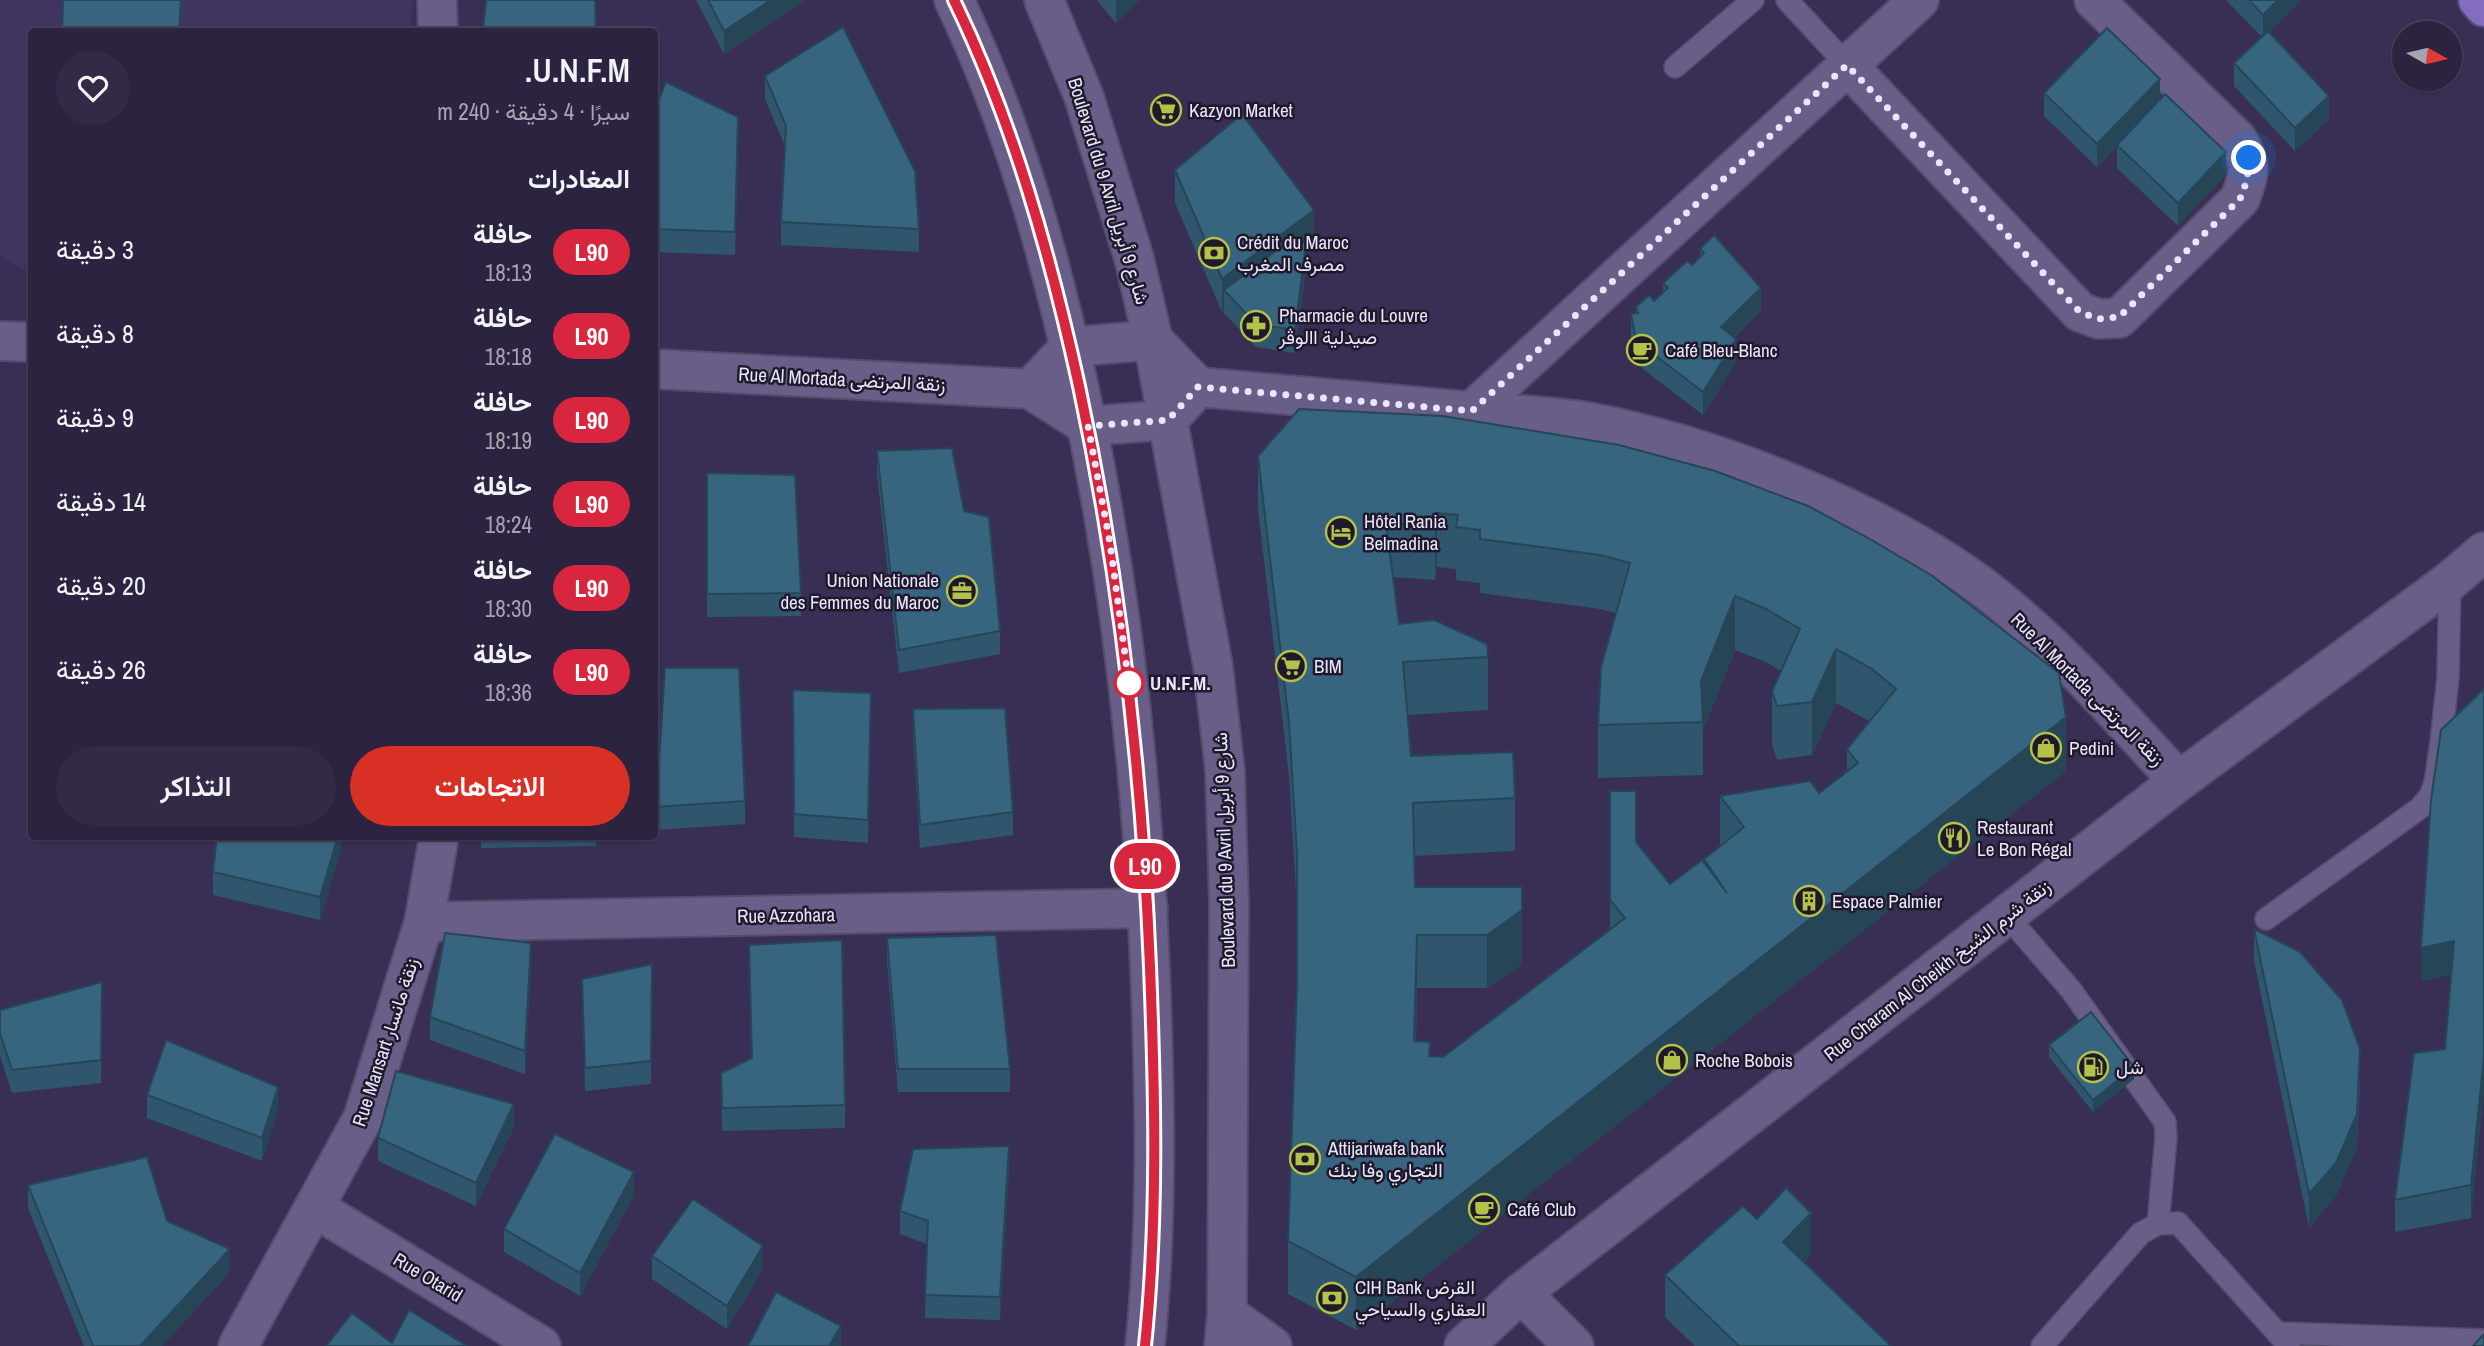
<!DOCTYPE html>
<html lang="ar">
<head>
<meta charset="utf-8">
<style>
  body { margin:0; font-family:"Archivo Narrow",Vazirmatn,sans-serif; background:#332b46; color:#f1f3f6; direction:rtl; height:100vh; display:flex; flex-direction:column; font-size:26px; white-space:nowrap }
  * { box-sizing:border-box; margin:0 }
  p { font-size:23px; color:#a6a4b0 }
  .icon { flex:none; width:38px; height:38px; fill:none; stroke:currentColor; stroke-width:2; stroke-linecap:round; stroke-linejoin:round }
  .map { position:relative; flex:1; overflow:hidden; direction:ltr }
  .details { position:absolute; left:28px; top:28px; width:630px; height:812px; display:flex; flex-direction:column; background:#2b233f; border-radius:7px; box-shadow:0 2px 5px #0004,0 0 0 2px #474059; direction:rtl }
  .details>* { flex:none }
  .badge { padding:0 14px; border-radius:23px; font-size:24px; line-height:46px }
  .needle { width:46px; rotate:98deg }
  .buttons { position:absolute; left:2392px; top:21px; display:grid; gap:14px }
  .buttons a { display:grid; place-items:center; width:70px; height:70px; border-radius:50%; background:#2b233f; box-shadow:0 2px 5px #0004,0 0 0 2px #474059; font-size:35px }
  .you { position:absolute; width:35px; height:35px; margin:-18px; border:5px solid #fff; border-radius:50%; background:#1a73e8; box-shadow:0 0 0 10px #1a73e833 }
  .map>.badge { position:absolute; translate:-50% -50%; box-shadow:0 0 0 4px #fff }
  h2 { padding:0 28px; font-size:26px; line-height:63px }
  .round { display:grid; place-items:center; flex:none; width:74px; height:74px; border-radius:37px; background:#332b46 }
  .overview { display:flex; align-items:center; justify-content:space-between; height:119px; padding:0 28px }
  h1 { font-size:33px; font-weight:600; line-height:52px }
  .primary-button { display:flex; gap:14px; margin-top:auto; padding:14px 28px }
  .primary-button a { flex:1; height:80px; border-radius:42px; background:#d93025; color:#fff; font-size:28px; font-weight:600; line-height:80px; text-align:center }
  .primary-button a+a { background:#332b46; color:#f1f3f6 }
  ul { padding:0; list-style:none }
  li { display:flex; align-items:center; gap:21px; height:84px; padding:0 28px }
  li div { flex:1 }
  li b { display:block; font-size:26px }
  li em { font-style:normal }
  li .badge { min-width:77px; font-weight:700; text-align:center }
  .map>svg:first-child { display:block }
</style>
</head>
<body>
<div class="map">
<svg width="2484" height="1346" viewBox="0 0 2484 1346">
  <rect width="100%" height="100%" fill="#392f54"/>
  <polygon fill="#403460" points="0,0 412,0 411,31 32,32 31,275 0,255"/>
  <g fill="none" stroke-linecap="round" stroke-linejoin="round">
    <g stroke="#544c6b" stroke-width="24">
      <g id="lane">
        <polyline points="1787,0 1847,65"/>
        <polyline points="1675,67 1753,0"/>
        <polyline points="2007,916 2071,990 2165,1122 2166,1138 2158,1224"/>
        <polyline points="2266,919 2420,808 2430,796 2435,783 2441,742 2448,677 2450,581"/>
        <polyline points="2277,1333 2484,1340"/>
        <polyline points="2042,1346 2141,1233 2158,1224 2178,1223 2289,1346"/>
      </g>
    </g>
    <g stroke="#544c6b" stroke-width="42">
      <g id="street">
        <polyline points="437,0 438,32"/>
        <path d="M1847,65L2080,312L2099,319L2119,318L2240,199C2250,173 2252,164 2237,139L2094,0"/>
        <polyline points="0,341 32,342"/>
        <polyline points="654,369 1030,389 1088,426 1168,420 1189,397"/>
        <path d="M1030,389L1070,347L1153,340L1198,387C1284,395 1370,403 1456,410C1500,414 1545,415 1588,422C1720,447 1901,518 2004,604C2068,657 2122,720 2179,781"/>
        <polyline points="1472,411 1919,0"/>
        <polyline points="424,922 1148,908"/>
        <polyline points="315,1208 541,1346"/>
        <polyline points="1521,1293 1574,1346"/>
        <polyline points="238,1346 363,1118 424,922 439,836"/>
        <polyline points="1464,1346 1521,1293 2179,781 2450,581 2484,552"/>
      </g>
    </g>
    <g stroke="#544c6b" stroke-width="42">
      <g id="secondary">
        <path d="M954,0C1012,121 1048,249 1077,379C1120,573 1142,769 1150,967C1155,1093 1158,1220 1145,1346"/>
        <polyline points="1044,0 1084,97 1134,258 1153,340 1213,666 1225,771 1229,903 1227,1314 1224,1346"/>
        <polyline points="1227,1314 1272,1346"/>
      </g>
    </g>
    <g stroke="#544c6b" stroke-width="42">
      <polyline id="primary" points="2478,0 2484,7"/>
    </g>
    <use href="#lane" stroke="#685e87" stroke-width="21"/>
    <use href="#street" stroke="#685e87" stroke-width="38"/>
    <use href="#secondary" stroke="#685e87" stroke-width="38"/>
    <use href="#primary" stroke="#846cc1" stroke-width="38"/>
  </g>
  <g fill="#2f566c" fill-rule="evenodd">
    <polygon points="696,0 805,0 724,54"/>
    <polygon points="1097,0 1139,0 1116,23"/>
    <polygon points="2226,0 2301,0 2269,32 2329,119 2295,151 2234,86 2234,63 2262,37"/>
    <polygon points="765,76 919,229 919,252 781,245 781,222 785,146 765,99"/>
    <polygon points="2044,93 2160,100 2226,175 2178,226 2117,168 2117,146 2097,167 2044,116"/>
    <polygon points="654,111 738,140 735,255 654,252"/>
    <polygon points="1175,170 1314,243 1306,248 1306,266 1295,353 1256,347 1224,313 1224,310 1222,312 1175,203"/>
    <polygon points="1700,249 1761,311 1734,338 1736,362 1703,415 1643,369 1642,362 1636,363 1631,337 1631,314 1636,313 1636,307 1654,301 1663,293 1663,283 1692,265 1700,258"/>
    <path d="M1443,416L2066,771L1356,1330L1288,1294V1241L1297,984V907L1289,776L1258,509V456ZM1437,567L1456,569V580L1480,583V593L1600,609L1616,613L1598,725V778L1703,775V730L1735,650L1766,662L1781,671L1772,691V744L1777,760L1812,755L1836,703L1869,721L1847,749V772L1819,793L1720,796V846L1704,859V862L1670,884L1636,842L1610,791V929L1443,1057L1430,1056L1416,1041L1417,988H1487L1522,964V887H1415V856L1515,851V798L1411,756L1408,715L1488,710V657L1399,624L1393,577L1435,580Z"/>
    <polygon points="877,451 964,511 1000,631 1000,654 899,673 877,474"/>
    <polygon points="707,473 801,593 801,616 707,617"/>
    <polygon points="2484,689 2484,1088 2471,1218 2395,1232 2395,1200 2445,1049 2451,974 2421,981"/>
    <polygon points="793,690 871,693 868,843 794,837"/>
    <polygon points="913,709 1013,812 1013,835 920,848 913,732"/>
    <polygon points="745,801 745,824 656,830 656,807"/>
    <polygon points="341,836 341,849 320,920 213,895 213,872"/>
    <polygon points="481,836 596,836 596,846 481,848"/>
    <polygon points="2254,929 2360,1082 2357,1147 2336,1196 2309,1227 2254,961"/>
    <polygon points="887,938 1010,1069 1010,1092 898,1092 887,961"/>
    <polygon points="749,945 845,1105 845,1128 722,1131 721,1073 751,1059"/>
    <polygon points="652,964 651,1084 585,1091 582,979"/>
    <polygon points="531,966 525,1074 430,1040 430,1017"/>
    <polygon points="102,982 101,1083 12,1093 0,1056 0,1010"/>
    <polygon points="2049,1045 2134,1079 2093,1112 2049,1057"/>
    <polygon points="147,1095 278,1110 262,1161 147,1118"/>
    <polygon points="514,1127 476,1206 378,1161 378,1138"/>
    <polygon points="1009,1169 1000,1320 925,1318 927,1244 900,1234 900,1211"/>
    <polygon points="28,1185 167,1221 230,1272 162,1346 84,1346 28,1208"/>
    <polygon points="634,1195 580,1296 504,1252 504,1229"/>
    <polygon points="1757,1219 1811,1254 1804,1262 1891,1346 1695,1346 1665,1317 1665,1275"/>
    <polygon points="652,1256 763,1269 727,1329 652,1279"/>
  </g>
  <g fill="#264658">
    <polygon points="181,0 182,0 181,32 179,32"/>
    <polygon points="771,0 805,0 724,54 724,31"/>
    <polygon points="1116,0 1139,0 1116,23"/>
    <polygon points="2278,0 2301,0 2263,38 2263,15"/>
    <polygon points="2160,79 2160,102 2097,167 2097,144"/>
    <polygon points="2329,96 2329,119 2295,151 2295,128"/>
    <polygon points="2226,152 2226,175 2178,226 2178,203"/>
    <polygon points="1314,210 1314,243 1306,248 1306,266 1295,353 1295,330 1224,290 1224,310 1222,312 1222,279"/>
    <polygon points="1761,288 1761,311 1721,350 1721,327"/>
    <polygon points="1642,339 1642,362 1636,363 1636,340"/>
    <polygon points="1736,339 1736,362 1703,415 1703,392"/>
    <polygon points="1437,513 1437,567 1435,580 1435,527"/>
    <polygon points="1735,596 1735,650 1703,730 1701,681"/>
    <polygon points="1836,649 1836,703 1812,755 1812,702"/>
    <polygon points="2066,717 2066,771 1356,1330 1356,1277"/>
    <polygon points="338,836 341,836 341,849 320,920 320,897"/>
    <polygon points="1522,910 1522,964 1487,988 1487,935"/>
    <polygon points="1417,935 1417,988 1414,1095 1414,1041"/>
    <polygon points="2454,941 2454,974 2421,981 2421,948"/>
    <polygon points="531,943 531,966 525,1074 525,1051"/>
    <polygon points="2360,1049 2357,1147 2336,1196 2309,1227 2309,1194"/>
    <polygon points="2484,1055 2484,1088 2471,1218 2471,1185"/>
    <polygon points="2134,1067 2134,1079 2093,1112 2093,1100"/>
    <polygon points="278,1087 278,1110 262,1161 262,1138"/>
    <polygon points="514,1104 514,1127 476,1206 476,1183"/>
    <polygon points="1009,1146 1009,1169 1000,1320 1000,1297"/>
    <polygon points="634,1172 634,1195 580,1296 580,1273"/>
    <polygon points="1811,1213 1811,1254 1783,1283 1783,1242"/>
    <polygon points="763,1246 763,1269 727,1329 727,1306"/>
    <polygon points="230,1249 230,1272 162,1346 140,1346"/>
    <polygon points="841,1326 841,1346 829,1346"/>
  </g>
  <g fill="#37647e" stroke="#264658" stroke-width="2" fill-rule="evenodd">
    <polygon points="63,0 181,0 179,32 62,32"/>
    <polygon points="486,0 595,0 596,32 483,32"/>
    <polygon points="708,0 771,0 724,31"/>
    <polygon points="2249,0 2278,0 2263,15"/>
    <polygon points="843,27 915,171 919,229 781,222 786,126 765,76"/>
    <polygon points="2107,28 2160,79 2097,144 2044,93"/>
    <polygon points="2268,31 2329,96 2295,128 2234,63"/>
    <polygon points="666,82 738,117 735,232 654,229 654,111"/>
    <polygon points="2165,94 2226,152 2178,203 2117,145"/>
    <polygon points="1242,114 1314,210 1222,279 1175,170"/>
    <polygon points="1714,235 1761,288 1721,327 1736,339 1703,392 1643,346 1642,339 1636,340 1631,314 1638,313 1636,307 1649,295 1654,301 1668,288 1663,283 1687,261 1692,265 1704,253 1700,249"/>
    <polygon points="1290,240 1306,243 1295,330 1256,324 1224,290"/>
    <path d="M1299,409L1443,416L1619,445L1715,471L1808,506L1870,539L1931,575L2059,673L2066,717L1356,1277L1288,1241L1297,984V854L1289,723L1258,456ZM1437,513L1458,515L1456,527L1480,530V539L1600,555L1630,563L1601,667L1598,725L1703,722L1701,681L1735,596L1766,609L1800,629L1772,691L1777,706L1812,702L1836,649L1872,669L1896,689L1847,749L1858,763L1819,793L1810,781L1720,796L1744,827L1704,859L1727,893L1702,860L1670,884L1636,842V791H1610V900L1625,918L1443,1057L1429,1056L1430,1042L1414,1041L1417,935H1487L1522,910V887H1415L1413,803L1515,798L1513,752L1411,756L1403,662L1488,657L1487,644L1434,620L1399,624L1386,522L1435,527Z"/>
    <polygon points="952,448 964,511 989,517 1000,631 899,650 877,451"/>
    <polygon points="707,473 795,475 801,593 707,594"/>
    <polygon points="665,668 739,668 745,801 656,807"/>
    <polygon points="2484,689 2484,1055 2471,1185 2395,1200 2414,1053 2445,1049 2454,941 2421,948 2431,800 2441,730"/>
    <polygon points="793,690 871,693 868,820 794,814"/>
    <polygon points="1005,708 1013,812 920,825 913,709"/>
    <polygon points="217,836 338,836 320,897 213,872"/>
    <polygon points="2254,929 2300,952 2342,1000 2360,1049 2357,1114 2336,1163 2309,1194"/>
    <polygon points="445,933 531,943 525,1051 430,1017"/>
    <polygon points="996,935 1010,1069 898,1069 887,938"/>
    <polygon points="842,940 845,1105 722,1108 721,1073 752,1058 749,945"/>
    <polygon points="652,964 651,1061 585,1068 582,979"/>
    <polygon points="102,982 101,1060 12,1070 0,1033 0,1010"/>
    <polygon points="2091,1012 2134,1067 2093,1100 2049,1045"/>
    <polygon points="166,1040 278,1087 262,1138 147,1095"/>
    <polygon points="396,1071 514,1104 476,1183 378,1138"/>
    <polygon points="555,1134 634,1172 580,1273 504,1229"/>
    <polygon points="1009,1146 1000,1297 925,1295 928,1221 900,1211 913,1149"/>
    <polygon points="147,1157 167,1221 230,1249 140,1346 93,1346 28,1185"/>
    <polygon points="1786,1188 1811,1213 1783,1242 1891,1346 1739,1346 1665,1275 1743,1206 1757,1219"/>
    <polygon points="693,1199 763,1246 727,1306 652,1256"/>
    <polygon points="776,1292 841,1326 829,1346 748,1346"/>
    <polygon points="409,1310 467,1346 326,1346 352,1313 392,1343"/>
    <polygon points="2484,1334 2484,1346 2473,1346"/>
  </g>
  <g fill="none" stroke-linecap="round" stroke-linejoin="round">
    <g stroke="#fff" stroke-width="16">
      <path id="line" d="M954,0C1013,122 1050,254 1079,386C1120,578 1142,771 1150,967C1155,1093 1158,1220 1145,1346"/>
    </g>
    <use href="#line" stroke="#d7263d" stroke-width="10"/>
    <polyline stroke="#e9e5fc" stroke-width="7" stroke-dasharray="0 12.6" points="1129,683 1130,692 1110,543 1088,426 1168,420 1198,387 1472,411 1847,65 2080,312 2099,319 2119,317 2240,199 2247,180 2249,158"/>
  </g>
  <defs>
    <g id="supermarket-ring" transform="scale(1.575)"><circle r="9.5" fill="#1f1a2b" stroke="#b5c24a" stroke-width="1.5"/><path d="M-6-5.5h2.5l.6 2H6L4.5 2H-2.5L-4.4-4H-6ZM-1.5 3.2a1.3 1.3 0 1 0 .1 0ZM3 3.2a1.3 1.3 0 1 0 .1 0Z" fill="#b5c24a"/></g>
    <g id="bank-ring" transform="scale(1.575)"><circle r="9.5" fill="#1f1a2b" stroke="#b5c24a" stroke-width="1.5"/><path d="M-6-4H6V4H-6ZM0-2.3a2.3 2.3 0 1 0 0 4.6a2.3 2.3 0 1 0 0-4.6Z" fill="#b5c24a"/></g>
    <g id="pharmacy-ring" transform="scale(1.575)"><circle r="9.5" fill="#1f1a2b" stroke="#b5c24a" stroke-width="1.5"/><path d="M-2-6h4v4h4v4h-4v4h-4v-4h-4v-4h4Z" fill="#b5c24a"/></g>
    <g id="cafe-ring" transform="scale(1.575)"><circle r="9.5" fill="#1f1a2b" stroke="#b5c24a" stroke-width="1.5"/><path d="M-5.5-4.5H6V0H3Q3 3.5 0 3.5H-2.5Q-5.5 3.5-5.5 0ZM3-3.2v2h1.7v-2ZM-6 4.5H4V6H-6Z" fill="#b5c24a"/></g>
    <g id="hotel-ring" transform="scale(1.575)"><circle r="9.5" fill="#1f1a2b" stroke="#b5c24a" stroke-width="1.5"/><path d="M-6-4.5h1.5V1H6V5H4.5V3h-9V5H-6ZM-4 0a1.8 1.8 0 1 1 3.6 0ZM.5 0V-2.5h3Q6-2.5 6 0Z" fill="#b5c24a"/></g>
    <g id="office-ring" transform="scale(1.575)"><circle r="9.5" fill="#1f1a2b" stroke="#b5c24a" stroke-width="1.5"/><path d="M-6-3h4V-5.5h4V-3h4V5H-6ZM-1-4.5V-3h2v-1.5ZM-6 0V1H6V0Z" fill="#b5c24a"/></g>
    <g id="shop-ring" transform="scale(1.575)"><circle r="9.5" fill="#1f1a2b" stroke="#b5c24a" stroke-width="1.5"/><path d="M-5-2.5h2.3a2.7 3.5 0 0 1 5.4 0H5L5.5 6h-11ZM-1.5-2.5h3a1.5 2.3 0 0 0-3 0Z" fill="#b5c24a"/></g>
    <g id="restaurant-ring" transform="scale(1.575)"><circle r="9.5" fill="#1f1a2b" stroke="#b5c24a" stroke-width="1.5"/><path d="M-5-6h1v4h1v-4h1v4h1v-4h1v5L-1.5 .5V6h-2V.5L-5-1ZM5-6V6H3V1.5H1.5Q1.5-4 5-6Z" fill="#b5c24a"/></g>
    <g id="building-ring" transform="scale(1.575)"><circle r="9.5" fill="#1f1a2b" stroke="#b5c24a" stroke-width="1.5"/><path d="M-4-6H4V6H1V3H-1V6H-4ZM-2.5-4.3h1.7v1.8h-1.7ZM.8-4.3h1.7v1.8H.8ZM-2.5-1h1.7V.8h-1.7ZM.8-1h1.7V.8H.8Z" fill="#b5c24a"/></g>
    <g id="fuel-ring" transform="scale(1.575)"><circle r="9.5" fill="#1f1a2b" stroke="#b5c24a" stroke-width="1.5"/><path d="M-5.5-6h7V0h2V4h1.3V-2.5L3-4.5l.8-.8L6-3V5H2.5V1h-1V6h-7ZM-4.2-4.7v3.2H.2V-4.7Z" fill="#b5c24a"/></g>
  </defs>
  <g fill-rule="evenodd">
    <use href="#supermarket-ring" x="1166" y="110"/>
    <use href="#bank-ring" x="1214" y="253"/>
    <use href="#pharmacy-ring" x="1256" y="326"/>
    <use href="#cafe-ring" x="1642" y="350"/>
    <use href="#hotel-ring" x="1341" y="532"/>
    <use href="#office-ring" x="962" y="591"/>
    <use href="#supermarket-ring" x="1291" y="666"/>
    <use href="#shop-ring" x="2046" y="748"/>
    <use href="#restaurant-ring" x="1954" y="838"/>
    <use href="#building-ring" x="1809" y="901"/>
    <use href="#shop-ring" x="1672" y="1060"/>
    <use href="#fuel-ring" x="2093" y="1067"/>
    <use href="#bank-ring" x="1305" y="1159"/>
    <use href="#cafe-ring" x="1484" y="1209"/>
    <use href="#bank-ring" x="1332" y="1298"/>
  </g>
  <circle fill="#fff" stroke="#d7263d" stroke-width="3.5" cx="1129" cy="683" r="14"/>
  <g text-anchor="middle" stroke-width="5" stroke-linejoin="round" paint-order="stroke">
    <g font-size="19" fill="#e9e5fc" stroke="#1f1a2b" text-anchor="start">
      <text x="1189" y="117">Kazyon Market</text>
      <text x="1237" y="249">Crédit du Maroc<tspan x="1237" dy="22">مصرف المغرب</tspan></text>
      <text x="1279" y="322">Pharmacie du Louvre<tspan x="1279" dy="22">صيدلية االوڤر</tspan></text>
      <text x="1665" y="357">Café Bleu-Blanc</text>
      <text x="1364" y="528">Hôtel Rania<tspan x="1364" dy="22">Belmadina</tspan></text>
      <text x="939" y="587" text-anchor="end">Union Nationale<tspan x="939" dy="22">des Femmes du Maroc</tspan></text>
      <text x="1314" y="673">BIM</text>
      <text x="2069" y="755">Pedini</text>
      <text x="1977" y="834">Restaurant<tspan x="1977" dy="22">Le Bon Régal</tspan></text>
      <text x="1832" y="908">Espace Palmier</text>
      <text x="1695" y="1067">Roche Bobois</text>
      <text x="2116" y="1074">شل</text>
      <text x="1328" y="1155">Attijariwafa bank<tspan x="1328" dy="22">التجاري وفا بنك</tspan></text>
      <text x="1507" y="1216">Café Club</text>
      <text x="1355" y="1294">CIH Bank القرض<tspan x="1355" dy="22">العقاري والسياحي</tspan></text>
    </g>
    <g font-size="19" fill="#e9e5fc" stroke="#1f1a2b">
      <text transform="translate(1109 191) rotate(73)" y="7">Boulevard du 9 Avril شارع 9 أبريل</text>
      <text transform="translate(842 379) rotate(3)" y="7">Rue Al Mortada زنقة المرتضى</text>
      <text transform="translate(2088 689) rotate(45)" y="7">Rue Al Mortada زنقة المرتضى</text>
      <text transform="translate(1224 850) rotate(-92)" y="7">Boulevard du 9 Avril شارع 9 أبريل</text>
      <text transform="translate(786 915) rotate(-1)" y="7">Rue Azzohara</text>
      <text transform="translate(1937 970) rotate(-38)" y="7">Rue Charam Al Cheikh زنقة شرم الشيخ</text>
      <text transform="translate(385 1042) rotate(-72)" y="7">Rue Mansart زنقة مانسار</text>
      <text transform="translate(428 1277) rotate(31)" y="7">Rue Otarid</text>
    </g>
    <g font-size="19" font-weight="bold" fill="#e9e5fc" stroke="#1f1a2b" text-anchor="start">
      <text x="1150" y="690">U.N.F.M.</text>
    </g>
  </g>
</svg>
<div class="buttons">
<a><svg class="needle" viewBox="-14 -14 28 28"><path d="M0-13l5 13h-10z" fill="#e53935"/><path d="M0 13l5-13h-10z" fill="#a6a4b0"/></svg></a>
</div>
<div class="you" style="left:2249px;top:158px"></div>
<b class="badge" style="left:1145px;top:866px;background:#d7263d;color:#fff">L90</b>
<section class="details">
<div class="overview"><div><h1>U.N.F.M.</h1><p>سيرًا · 4 دقيقة · 240 m</p></div><a class="round"><svg class="icon" aria-label="heart" viewBox="0 0 24 24"><path d="M12 20l-8-8c-3-5 5-10 8-4 3-6 11-1 8 4z"/></svg></a></div>
<h2>المغادرات</h2>
<ul>
<li><span class="badge" style="background:#d7263d;color:#fff">L90</span><div><b>حافلة</b><p>18:13</p></div><em>3 دقيقة</em></li>
<li><span class="badge" style="background:#d7263d;color:#fff">L90</span><div><b>حافلة</b><p>18:18</p></div><em>8 دقيقة</em></li>
<li><span class="badge" style="background:#d7263d;color:#fff">L90</span><div><b>حافلة</b><p>18:19</p></div><em>9 دقيقة</em></li>
<li><span class="badge" style="background:#d7263d;color:#fff">L90</span><div><b>حافلة</b><p>18:24</p></div><em>14 دقيقة</em></li>
<li><span class="badge" style="background:#d7263d;color:#fff">L90</span><div><b>حافلة</b><p>18:30</p></div><em>20 دقيقة</em></li>
<li><span class="badge" style="background:#d7263d;color:#fff">L90</span><div><b>حافلة</b><p>18:36</p></div><em>26 دقيقة</em></li>
</ul>
<div class="primary-button"><a>الاتجاهات</a><a>التذاكر</a></div>
</section>
</div>
</body>
</html>
